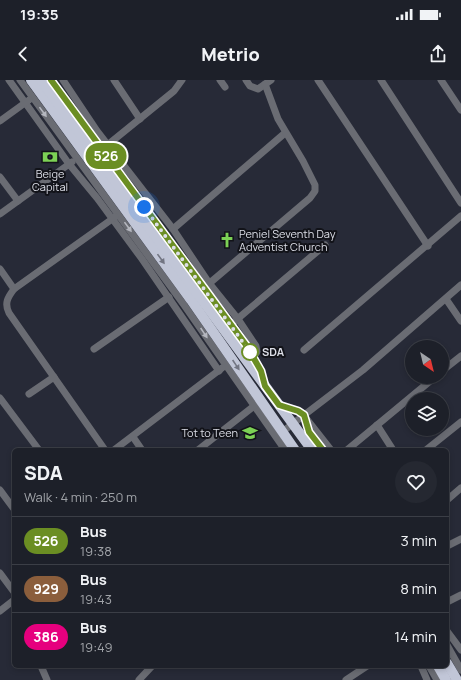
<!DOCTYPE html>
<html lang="en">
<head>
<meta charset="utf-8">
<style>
  body { margin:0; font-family:Manrope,sans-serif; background:#252831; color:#f1f3f6; height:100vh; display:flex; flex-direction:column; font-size:15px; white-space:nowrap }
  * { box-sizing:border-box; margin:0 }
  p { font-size:13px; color:#a0a3a8 }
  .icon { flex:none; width:22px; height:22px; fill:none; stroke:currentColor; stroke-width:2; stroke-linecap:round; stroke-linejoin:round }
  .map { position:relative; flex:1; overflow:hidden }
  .drawer { position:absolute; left:12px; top:368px; width:437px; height:220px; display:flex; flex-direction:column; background:#1d2029; border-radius:6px; box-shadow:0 2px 6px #0003,0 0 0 1px #3b3e46 }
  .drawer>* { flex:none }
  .badge { padding:0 8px; border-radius:13px; font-size:14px; line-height:26px }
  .needle { width:26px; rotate:145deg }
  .buttons { position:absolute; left:405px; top:260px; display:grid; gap:8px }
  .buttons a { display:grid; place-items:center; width:44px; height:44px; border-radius:50%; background:#1d2029; box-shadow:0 2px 6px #0003,0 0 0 1px #3b3e46; font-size:20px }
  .you { position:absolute; width:20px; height:20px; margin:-10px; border:3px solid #fff; border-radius:50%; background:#1a73e8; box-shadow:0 0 0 6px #1a73e833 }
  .map>.badge { position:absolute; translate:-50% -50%; box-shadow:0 0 0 2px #fff }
  .round { display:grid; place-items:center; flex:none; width:42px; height:42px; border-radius:21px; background:#252831 }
  .headline { display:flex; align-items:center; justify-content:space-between; height:68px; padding:0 12px }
  h1 { font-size:19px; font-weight:800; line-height:30px }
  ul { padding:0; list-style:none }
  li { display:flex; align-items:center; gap:12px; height:48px; padding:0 12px; border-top:1px solid #3b3e46 }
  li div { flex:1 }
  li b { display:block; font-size:15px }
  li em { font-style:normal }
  li .badge { min-width:44px; font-weight:700; text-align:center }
  .status { display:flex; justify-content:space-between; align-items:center; height:28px; padding:0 20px; background:#1d2029; direction:ltr }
  .status svg { height:11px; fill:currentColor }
  header { display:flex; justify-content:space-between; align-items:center; height:52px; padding:0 12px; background:#1d2029; font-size:18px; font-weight:800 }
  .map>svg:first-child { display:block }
</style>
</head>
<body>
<div class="status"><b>19:35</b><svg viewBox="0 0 49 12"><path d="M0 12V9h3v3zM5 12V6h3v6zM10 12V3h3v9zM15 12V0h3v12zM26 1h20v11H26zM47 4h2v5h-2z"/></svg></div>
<header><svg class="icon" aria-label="back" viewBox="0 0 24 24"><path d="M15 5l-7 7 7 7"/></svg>Metrio<svg class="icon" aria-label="share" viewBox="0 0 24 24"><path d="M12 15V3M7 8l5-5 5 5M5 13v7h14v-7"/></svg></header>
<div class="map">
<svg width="461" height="600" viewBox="0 0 461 600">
  <rect width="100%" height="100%" fill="#272a37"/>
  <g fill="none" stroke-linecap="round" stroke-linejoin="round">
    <g stroke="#6a6c73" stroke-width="7">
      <polyline points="9,0 69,84 97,118 142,179 219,291"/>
      <polyline points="20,0 184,225 285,370"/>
      <polyline points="51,0 231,244 261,291 264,302"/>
      <polyline points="63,0 97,51 173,149 209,203 238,239 256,266 257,272 253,277"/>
      <polyline points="114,0 140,39"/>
      <polyline points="220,0 225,7"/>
      <polyline points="246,0 250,6 258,9 271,0"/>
      <polyline points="318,0 428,166"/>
      <polyline points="381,0 461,123"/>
      <polyline points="441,0 461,30"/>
      <polyline points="0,41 29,20"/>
      <polyline points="105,67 174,11 182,0"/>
      <polyline points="0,97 18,121"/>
      <polyline points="0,134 72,82"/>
      <polyline points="173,149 285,53"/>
      <polyline points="0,189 14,209"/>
      <polyline points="205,207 310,118 315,111 315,105 303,81 278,39 265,4"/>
      <polyline points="446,219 461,241"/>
      <polyline points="235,241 325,165"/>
      <polyline points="94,269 169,217"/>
      <polyline points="304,270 461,136"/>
      <polyline points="442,291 461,276"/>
      <polyline points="29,314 54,297"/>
      <polyline points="0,318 39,370"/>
      <polyline points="279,325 298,331 304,335 309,352 323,370"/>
      <polyline points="305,337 331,370"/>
      <polyline points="377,345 393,370"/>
      <polyline points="282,352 363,290 461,205"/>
      <polyline points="133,357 142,370"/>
      <path d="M105,370L9,233C4,223 8,217 14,209L115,137"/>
      <polyline points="114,370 222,288"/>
      <polyline points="198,370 254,326"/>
      <polyline points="347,370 435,297"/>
      <polyline points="426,370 461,342"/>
      <polyline points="0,410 14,429"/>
      <polyline points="447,420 461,408"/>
      <polyline points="447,466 461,459"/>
      <polyline points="0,493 14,512"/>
      <polyline points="447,522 461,515"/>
      <polyline points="0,531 14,520"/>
      <polyline points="447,551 461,570"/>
      <polyline points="447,565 461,590"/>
      <polyline points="41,586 47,600"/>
      <polyline points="421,586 427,600"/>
      <polyline points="429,586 437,600"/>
      <polyline points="139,600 152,586"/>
      <polyline points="346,600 367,586"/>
    </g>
    <g stroke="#c1c6d7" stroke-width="10">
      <polyline points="31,0 191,220 295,370"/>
      <polyline points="41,0 312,370"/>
      <polyline points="447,583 457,600"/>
      <polyline points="438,586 446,600"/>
    </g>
  </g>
  <defs><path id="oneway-solid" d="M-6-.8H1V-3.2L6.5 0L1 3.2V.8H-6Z"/></defs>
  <g fill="#b5b7bf">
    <use href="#oneway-solid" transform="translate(43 32) rotate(54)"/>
    <use href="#oneway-solid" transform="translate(128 147) rotate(54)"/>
    <use href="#oneway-solid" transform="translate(204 253) rotate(56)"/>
  </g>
  <g fill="#727582">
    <use href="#oneway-solid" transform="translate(161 179) rotate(54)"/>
    <use href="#oneway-solid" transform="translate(236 285) rotate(56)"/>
  </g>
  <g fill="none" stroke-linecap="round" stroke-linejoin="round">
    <g stroke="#fff" stroke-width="9">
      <polyline id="line" points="51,0 246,265 261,291 265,306 279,325 298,331 304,335 309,352 323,370"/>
    </g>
    <use href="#line" stroke="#6b8e23" stroke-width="6"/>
    <polyline stroke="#dddfe8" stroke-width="4" stroke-dasharray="0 7.2" points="144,127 250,272"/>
  </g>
  <defs>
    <g id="bank-bare" transform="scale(1.2)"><path d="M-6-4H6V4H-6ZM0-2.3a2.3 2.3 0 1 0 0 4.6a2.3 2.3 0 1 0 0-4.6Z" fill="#7cd155" stroke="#121319" stroke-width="2.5" paint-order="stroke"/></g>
    <g id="church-bare" transform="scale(1.2)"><path d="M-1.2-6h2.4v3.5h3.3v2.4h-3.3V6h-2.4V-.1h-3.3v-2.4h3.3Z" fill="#7cd155" stroke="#121319" stroke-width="2.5" paint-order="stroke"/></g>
    <g id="school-bare" transform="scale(1.2)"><path d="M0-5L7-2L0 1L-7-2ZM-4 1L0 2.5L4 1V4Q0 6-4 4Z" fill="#7cd155" stroke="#121319" stroke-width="2.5" paint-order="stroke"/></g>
  </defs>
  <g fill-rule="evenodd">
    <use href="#bank-bare" x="50" y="77"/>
    <use href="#church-bare" x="227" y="160"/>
    <use href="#school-bare" x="250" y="353"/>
  </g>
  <circle fill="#fff" stroke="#6b8e23" stroke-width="2" cx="250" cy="272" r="8"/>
  <g text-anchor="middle" stroke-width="4" stroke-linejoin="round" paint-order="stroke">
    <g font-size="11" fill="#dddfe8" stroke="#121319">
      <text x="50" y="98">Beige<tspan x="50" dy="13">Capital</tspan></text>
      <text x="239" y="158" text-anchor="start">Peniel Seventh Day<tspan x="239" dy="13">Adventist Church</tspan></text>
      <text x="238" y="357" text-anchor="end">Tot to Teen</text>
    </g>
    <g font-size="11" font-weight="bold" fill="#dddfe8" stroke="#121319" text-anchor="start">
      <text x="262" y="276">SDA</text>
    </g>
  </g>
</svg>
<div class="buttons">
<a><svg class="needle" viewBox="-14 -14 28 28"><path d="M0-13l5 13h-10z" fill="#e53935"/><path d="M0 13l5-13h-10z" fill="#a0a3a8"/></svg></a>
<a><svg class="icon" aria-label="layers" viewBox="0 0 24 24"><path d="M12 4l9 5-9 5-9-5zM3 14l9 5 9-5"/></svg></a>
</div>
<div class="you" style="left:144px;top:127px"></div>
<b class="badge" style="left:106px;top:76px;background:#6b8e23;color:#fff">526</b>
<section class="drawer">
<div class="headline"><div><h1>SDA</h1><p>Walk · 4 min · 250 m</p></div><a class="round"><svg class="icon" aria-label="heart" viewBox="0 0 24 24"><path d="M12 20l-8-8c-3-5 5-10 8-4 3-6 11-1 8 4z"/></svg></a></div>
<ul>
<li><span class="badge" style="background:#6b8e23;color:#fff">526</span><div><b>Bus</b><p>19:38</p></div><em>3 min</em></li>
<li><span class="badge" style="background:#8b5e3c;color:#fff">929</span><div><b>Bus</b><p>19:43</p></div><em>8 min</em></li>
<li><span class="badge" style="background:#e6007e;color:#fff">386</span><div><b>Bus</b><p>19:49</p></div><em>14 min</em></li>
</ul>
</section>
</div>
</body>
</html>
